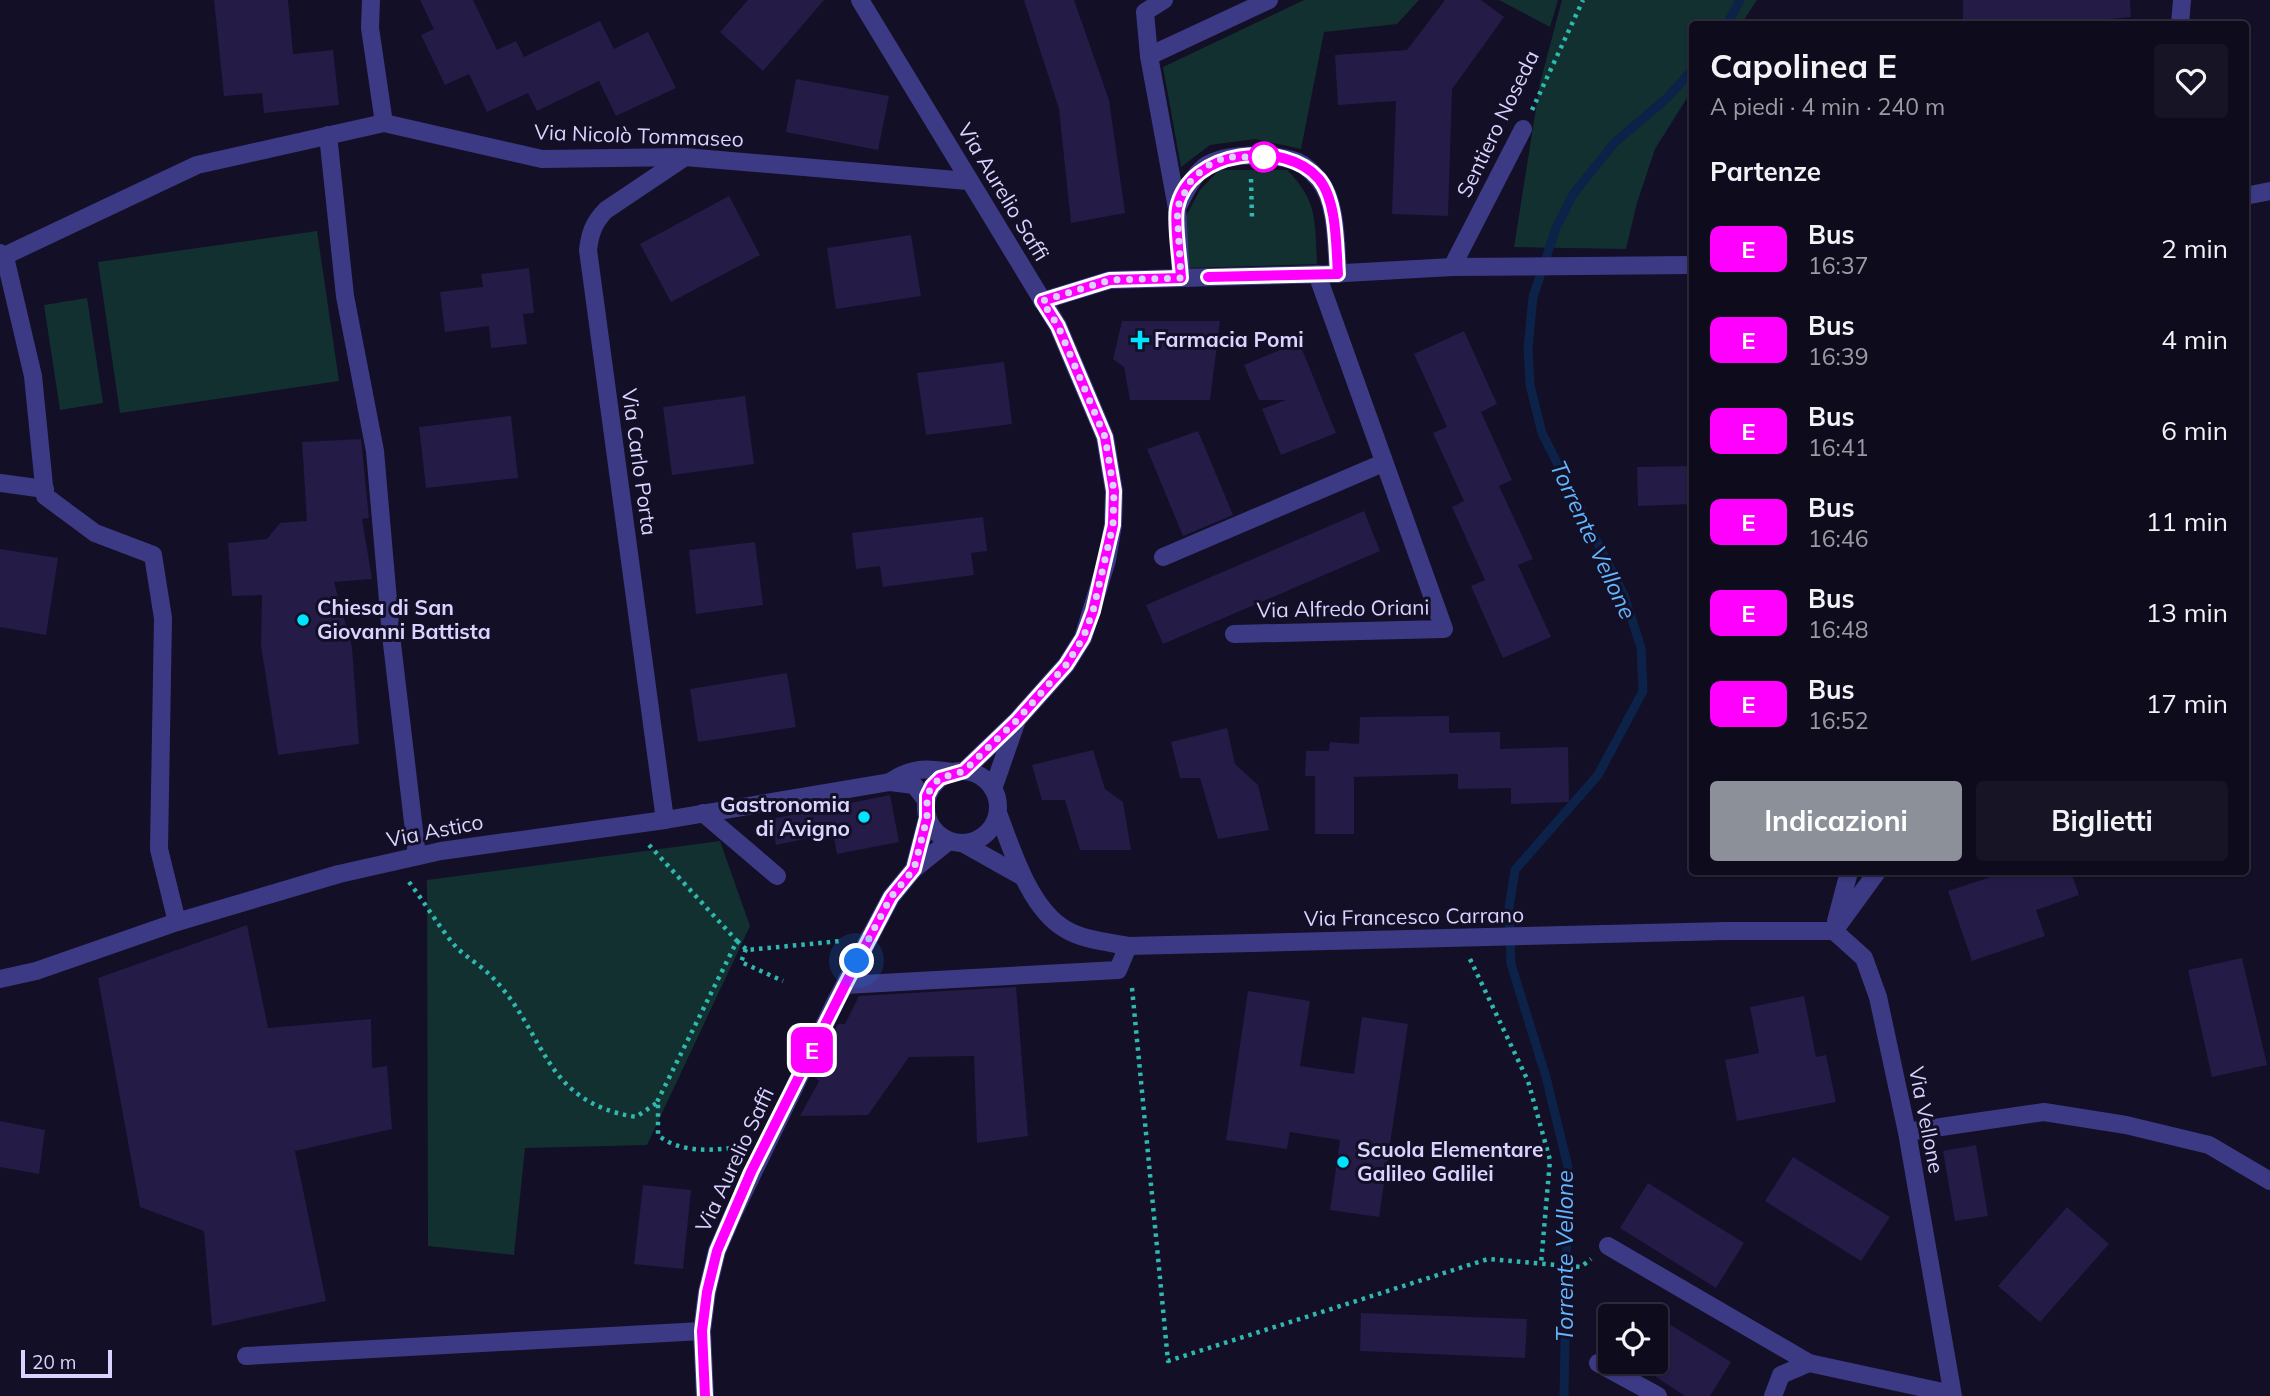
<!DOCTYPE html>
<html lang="it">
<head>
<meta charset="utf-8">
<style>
  body { margin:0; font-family:Mulish,sans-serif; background:#171425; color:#f1f3f6; height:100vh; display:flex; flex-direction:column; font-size:26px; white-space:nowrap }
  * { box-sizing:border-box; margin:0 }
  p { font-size:23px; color:#9b9ba3 }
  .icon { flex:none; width:38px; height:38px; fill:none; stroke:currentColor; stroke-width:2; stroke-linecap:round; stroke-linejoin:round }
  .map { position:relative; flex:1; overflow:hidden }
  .details { position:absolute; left:1689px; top:21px; width:560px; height:854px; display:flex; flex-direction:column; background:#0e0b1c; border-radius:7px; box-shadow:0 2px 5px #0004,0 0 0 2px #2e2b3b }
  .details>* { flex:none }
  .badge { padding:0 14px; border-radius:10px; font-size:24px; line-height:46px }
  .tools { position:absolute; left:1598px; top:1304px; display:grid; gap:14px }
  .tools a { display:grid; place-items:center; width:70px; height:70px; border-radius:7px; background:#0e0b1c; box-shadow:0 2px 5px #0004,0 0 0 2px #2e2b3b; font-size:35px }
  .scale { position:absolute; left:21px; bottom:18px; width:91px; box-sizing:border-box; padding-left:7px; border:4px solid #d9d4ff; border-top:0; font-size:19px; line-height:24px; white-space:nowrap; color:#d9d4ff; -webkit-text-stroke:5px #130f26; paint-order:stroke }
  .you { position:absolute; width:35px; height:35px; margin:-18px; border:5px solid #fff; border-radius:50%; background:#1a73e8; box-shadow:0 0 0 10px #1a73e833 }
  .map>.badge { position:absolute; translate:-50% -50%; box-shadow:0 0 0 4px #fff }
  h2 { padding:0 21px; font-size:26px; line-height:63px }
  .round { display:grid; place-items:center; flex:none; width:74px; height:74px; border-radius:7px; background:#171425 }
  .overview { display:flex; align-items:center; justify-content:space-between; height:119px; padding:0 21px }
  h1 { font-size:33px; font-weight:700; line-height:52px }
  .primary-button { display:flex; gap:14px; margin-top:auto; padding:14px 21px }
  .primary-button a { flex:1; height:80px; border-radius:7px; background:#8c9099; color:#fff; font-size:28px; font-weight:700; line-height:80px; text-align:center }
  .primary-button a+a { background:#171425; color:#f1f3f6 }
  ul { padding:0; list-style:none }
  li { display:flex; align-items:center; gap:21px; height:91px; padding:0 21px }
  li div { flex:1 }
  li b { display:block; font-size:26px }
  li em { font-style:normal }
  li .badge { min-width:77px; font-weight:700; text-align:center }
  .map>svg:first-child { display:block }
</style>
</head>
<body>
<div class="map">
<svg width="2270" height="1396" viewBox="0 0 2270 1396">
  <rect width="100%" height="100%" fill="#130f26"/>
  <g fill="#12302f">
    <polygon points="1304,0 1419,0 1397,24 1324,32 1301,149 1255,139 1210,145 1181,167 1163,67"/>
    <polygon points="1499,0 1558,0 1550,27"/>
    <polygon points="1562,0 1757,0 1741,24 1692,24 1692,90 1655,149 1637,203 1626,249 1514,247 1540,83"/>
    <path d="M1219,170H1287C1318,201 1315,222 1317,264L1187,268L1186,216L1200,190Z"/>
    <polygon points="317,231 339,381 120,413 98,262"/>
    <polygon points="87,298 103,403 60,410 44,305"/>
    <polygon points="720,841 750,926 647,1145 525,1148 514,1255 428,1246 427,880"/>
  </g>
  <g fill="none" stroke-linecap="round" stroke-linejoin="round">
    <g stroke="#0c2248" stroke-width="9">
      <polyline points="1727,24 1740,0"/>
      <polyline points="1564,1396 1568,1167 1546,1077 1511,964 1509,908 1515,870 1598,775 1643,691 1641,648 1624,595 1542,433 1530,385 1528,348 1533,297 1556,228 1574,193 1615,142 1667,98 1692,70"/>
    </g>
  </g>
  <g fill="#241b47">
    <polygon points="214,0 288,0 293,54 333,50 339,105 264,113 262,93 224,96"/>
    <polygon points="420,0 473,0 497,50 516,41 524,57 600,21 614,49 648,32 676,88 616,116 599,81 537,111 528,93 487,112 469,74 445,85 421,35 434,29"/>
    <polygon points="748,0 824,0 763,71 720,32"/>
    <polygon points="1024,0 1074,0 1109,100 1125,213 1071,223 1059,109"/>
    <polygon points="1445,0 1481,0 1504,17 1452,89 1448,216 1392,214 1396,101 1338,105 1335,55 1407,50"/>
    <polygon points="1963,0 2130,0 2131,17 2057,24 1963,20"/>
    <polygon points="796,79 889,96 878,150 786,132"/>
    <polygon points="729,196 760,255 671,302 640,244"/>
    <polygon points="911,235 921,296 836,309 827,248"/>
    <polygon points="529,268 534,313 523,314 527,344 491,348 489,326 445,332 440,292 483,287 481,274"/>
    <polygon points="1122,321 1220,321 1210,400 1130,400 1124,367 1113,359"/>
    <polygon points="1464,331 1497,404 1481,412 1512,480 1499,486 1533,559 1518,565 1551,637 1503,658 1471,586 1485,580 1452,507 1464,501 1433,433 1447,427 1414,354"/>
    <polygon points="1299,342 1336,433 1281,455 1262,409 1286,400 1259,400 1244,365"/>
    <polygon points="1004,362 1012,424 926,435 917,373"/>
    <polygon points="745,396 754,464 672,475 663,407"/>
    <polygon points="511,416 518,478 426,488 419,427"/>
    <polygon points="1198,431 1233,515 1183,536 1147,449"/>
    <polygon points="361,439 369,518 362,519 372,579 334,582 352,647 359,744 278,755 261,645 262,595 232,596 228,543 267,539 280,523 307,521 302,442"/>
    <polygon points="1692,466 1692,504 1638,506 1637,467"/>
    <polygon points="1364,511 1380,551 1163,644 1146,605"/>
    <polygon points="983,517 987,551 971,553 974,575 883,587 880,566 856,569 852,533"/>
    <polygon points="755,542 763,605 696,614 689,550"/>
    <polygon points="0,549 58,558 46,635 0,627"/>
    <polygon points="787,673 796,727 698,742 690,689"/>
    <polygon points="1449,716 1449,733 1500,732 1500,749 1568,747 1569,802 1511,804 1511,788 1458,789 1458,774 1354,777 1354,834 1315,834 1315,776 1305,776 1306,751 1329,751 1330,742 1359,744 1360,717"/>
    <polygon points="1227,728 1235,764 1258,785 1269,830 1218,839 1200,778 1180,778 1171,742"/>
    <polygon points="1093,750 1105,789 1123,802 1131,850 1080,850 1065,800 1042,800 1032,765"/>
    <polygon points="890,795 899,842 837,854 833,833 776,845 771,819"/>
    <polygon points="2006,872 2071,872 2079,895 2036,910 2045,936 1972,961 1948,891"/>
    <polygon points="247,925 268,1028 371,1019 372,1068 387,1066 392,1129 295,1151 326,1301 212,1326 204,1231 140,1207 98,978"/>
    <polygon points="2242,958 2267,1065 2212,1077 2188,970"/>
    <polygon points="1016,987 1028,1136 977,1143 974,1056 909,1057 868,1115 800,1116 819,1081 813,1075 835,1030 838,1024 845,1024 859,996"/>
    <polygon points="1248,991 1310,1001 1300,1066 1354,1074 1362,1017 1408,1024 1379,1217 1330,1210 1340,1140 1290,1132 1287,1149 1226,1140"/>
    <polygon points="1804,996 1816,1057 1826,1055 1836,1102 1737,1121 1725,1060 1759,1053 1750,1007"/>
    <polygon points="0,1121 45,1130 39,1174 0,1167"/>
    <polygon points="1976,1145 1988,1216 1955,1221 1943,1151"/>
    <polygon points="1793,1157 1890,1217 1861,1261 1765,1201"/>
    <polygon points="1648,1183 1744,1243 1716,1288 1620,1228"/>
    <polygon points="643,1185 691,1190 683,1269 634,1264"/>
    <polygon points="2067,1207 2109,1244 2040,1322 1998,1286"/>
    <polygon points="1361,1313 1527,1319 1525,1358 1360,1351"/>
    <polygon points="1656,1316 1731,1362 1710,1396 1685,1396 1656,1377"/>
  </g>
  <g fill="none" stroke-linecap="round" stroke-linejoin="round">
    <g stroke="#2fb8b0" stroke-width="4.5" stroke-dasharray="3.5 5" stroke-linecap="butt">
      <polyline points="1532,110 1583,0"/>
      <polyline points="1251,179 1252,218"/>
      <polyline points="649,845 737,941 657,1102"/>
      <path d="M409,882C425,903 439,927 456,947C467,958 482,966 493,978C547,1034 542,1102 636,1117L658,1102V1135C679,1153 712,1151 739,1147"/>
      <polyline points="737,941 747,950 841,941"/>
      <polyline points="746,949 741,962 783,981"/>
      <polyline points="1470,959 1528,1081 1550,1160 1541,1264"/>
      <polyline points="1132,988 1168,1361 1488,1259 1581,1267 1591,1259"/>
    </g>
    <g stroke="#3d3a85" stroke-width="18">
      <polyline points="371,0 370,28 384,123"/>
      <polyline points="860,0 1058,326 1105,437 1114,491 1113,525 1107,560 1083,638 1066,665 1017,720 964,771"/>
      <polyline points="1164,0 1145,12 1149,56 1177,208 1181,278"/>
      <polyline points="2180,24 2182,0"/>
      <polyline points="1149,56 1269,0"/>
      <polyline points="328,135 345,296 375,451 391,635 417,856"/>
      <polyline points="2245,196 2270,191"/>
      <path d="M1177,208C1185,193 1191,178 1204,167C1224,152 1275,153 1298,162C1305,165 1314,174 1319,180C1337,201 1336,246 1338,274"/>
      <polyline points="0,253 5,257 33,376 45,496 95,533 153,555 163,618 159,849 177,922"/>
      <polyline points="0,258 197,165 384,123 542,159 685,157 968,181"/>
      <polyline points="1452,267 1523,129"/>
      <polyline points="1042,301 1110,280 1327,274 1452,267 1692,265"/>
      <polyline points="0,483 45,489"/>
      <polyline points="1163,557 1383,463"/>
      <polyline points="1234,634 1444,629 1317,274"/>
      <circle cx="962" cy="807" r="36"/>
      <path d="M890,782C912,767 926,768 952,772"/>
      <polyline points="993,789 1016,723"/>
      <polyline points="703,813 777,876"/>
      <path d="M998,813C1012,849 1029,908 1065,929C1083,940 1107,942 1128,946L1726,931H1834"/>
      <path d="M665,820L588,250C590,233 594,222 606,210L685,157"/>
      <polyline points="964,844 1023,877"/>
      <polyline points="914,869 927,819"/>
      <polyline points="1836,921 1849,872"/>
      <polyline points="1834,931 1864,958 1878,997 1907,1132 1953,1396"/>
      <polyline points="1834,931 1877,872"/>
      <polyline points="0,979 36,971 177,922 339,874 441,851 665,820 890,782 914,785 926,800"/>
      <polyline points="845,985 1118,970 1128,946"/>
      <polyline points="1907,1132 2044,1112 2126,1125 2209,1145 2270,1181"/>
      <polyline points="1608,1246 1809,1363"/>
      <polyline points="246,1356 702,1331"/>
      <polyline points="1598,1363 1658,1396"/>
      <polyline points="705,1396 702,1331 707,1292 717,1251 734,1212 836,1001 891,897 914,869 949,841"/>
      <polyline points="1773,1396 1781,1375 1809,1363 1952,1394"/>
    </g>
  </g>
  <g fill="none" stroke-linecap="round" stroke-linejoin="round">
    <g stroke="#fff" stroke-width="16">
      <path id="line" d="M705,1396L702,1331L707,1292L717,1251L751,1172L845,985L891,897L914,869L927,818V796L932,786L940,778L964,771L1017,720L1066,665L1083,638L1093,611L1113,525L1114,491L1105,437L1058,326L1042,301L1110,280L1181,278C1180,260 1174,224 1177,208C1189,149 1285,139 1319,179C1337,201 1336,246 1338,274L1208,277"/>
    </g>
    <use href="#line" stroke="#f0f" stroke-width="10"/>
    <polyline stroke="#d9d4ff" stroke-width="7" stroke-dasharray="0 12.6" points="857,961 891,897 914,869 927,818 927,796 932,786 940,778 964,771 1017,720 1066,665 1083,638 1093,611 1113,525 1114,491 1105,437 1058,326 1042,301 1110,280 1181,278 1177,208 1190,182 1205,167 1226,157 1264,157"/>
  </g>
  <circle fill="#fff" stroke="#f0f" stroke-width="3.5" cx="1264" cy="157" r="14"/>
  <g fill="#00e5ff" stroke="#130f26" stroke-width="2.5">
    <path d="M1136.5 329.5h7v7h7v7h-7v7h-7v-7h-7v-7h7z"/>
    <circle cx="303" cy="620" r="7"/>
    <circle cx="864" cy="817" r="7"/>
    <circle cx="1343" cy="1162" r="7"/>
  </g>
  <g text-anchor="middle" stroke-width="6" stroke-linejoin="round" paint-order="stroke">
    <g font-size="21" fill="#d9d4ff" stroke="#130f26">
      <text transform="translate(1498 124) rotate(-64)" y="7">Sentiero Noseda</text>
      <text transform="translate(639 136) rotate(2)" y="7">Via Nicolò Tommaseo</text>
      <text transform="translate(1003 192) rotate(59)" y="7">Via Aurelio Saffi</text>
      <text transform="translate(639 462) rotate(82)" y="7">Via Carlo Porta</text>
      <text transform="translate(1343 609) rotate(-1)" y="7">Via Alfredo Oriani</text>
      <text transform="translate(435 831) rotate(-11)" y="7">Via Astico</text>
      <text transform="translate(1414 917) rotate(-1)" y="7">Via Francesco Carrano</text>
      <text transform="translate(1926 1120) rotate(79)" y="7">Via Vellone</text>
      <text transform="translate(735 1160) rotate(-65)" y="7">Via Aurelio Saffi</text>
    </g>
    <g font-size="21" font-weight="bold" fill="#d9d4ff" stroke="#130f26" text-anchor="start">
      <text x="1154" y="347">Farmacia Pomi</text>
      <text x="317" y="615">Chiesa di San<tspan x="317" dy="24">Giovanni Battista</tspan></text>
      <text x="850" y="812" text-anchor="end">Gastronomia<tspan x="850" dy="24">di Avigno</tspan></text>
      <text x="1357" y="1157">Scuola Elementare<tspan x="1357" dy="24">Galileo Galilei</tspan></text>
    </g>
    <g font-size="23" font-style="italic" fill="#62b6ff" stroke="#130f26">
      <text transform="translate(1593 540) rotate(65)" y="8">Torrente Vellone</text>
      <text transform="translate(1565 1256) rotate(-90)" y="8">Torrente Vellone</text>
    </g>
  </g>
</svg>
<div class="tools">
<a><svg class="icon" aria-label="locate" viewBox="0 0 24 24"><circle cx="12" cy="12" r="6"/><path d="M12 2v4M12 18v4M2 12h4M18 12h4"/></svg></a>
</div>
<div class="scale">20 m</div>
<div class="you" style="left:857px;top:961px"></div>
<b class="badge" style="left:812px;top:1050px;background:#f0f;color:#fff">E</b>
<section class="details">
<div class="overview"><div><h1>Capolinea E</h1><p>A piedi · 4 min · 240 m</p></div><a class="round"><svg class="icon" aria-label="heart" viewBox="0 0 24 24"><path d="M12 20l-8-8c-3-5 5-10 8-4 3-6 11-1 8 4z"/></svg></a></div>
<h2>Partenze</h2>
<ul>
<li><span class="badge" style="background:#f0f;color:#fff">E</span><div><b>Bus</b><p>16:37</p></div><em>2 min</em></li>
<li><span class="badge" style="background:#f0f;color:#fff">E</span><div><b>Bus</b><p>16:39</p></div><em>4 min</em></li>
<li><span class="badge" style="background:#f0f;color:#fff">E</span><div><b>Bus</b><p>16:41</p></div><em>6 min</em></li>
<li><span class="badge" style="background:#f0f;color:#fff">E</span><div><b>Bus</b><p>16:46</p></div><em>11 min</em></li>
<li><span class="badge" style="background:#f0f;color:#fff">E</span><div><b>Bus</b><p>16:48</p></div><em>13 min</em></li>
<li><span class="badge" style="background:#f0f;color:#fff">E</span><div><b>Bus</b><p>16:52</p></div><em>17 min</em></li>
</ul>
<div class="primary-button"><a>Indicazioni</a><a>Biglietti</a></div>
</section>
</div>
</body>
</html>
